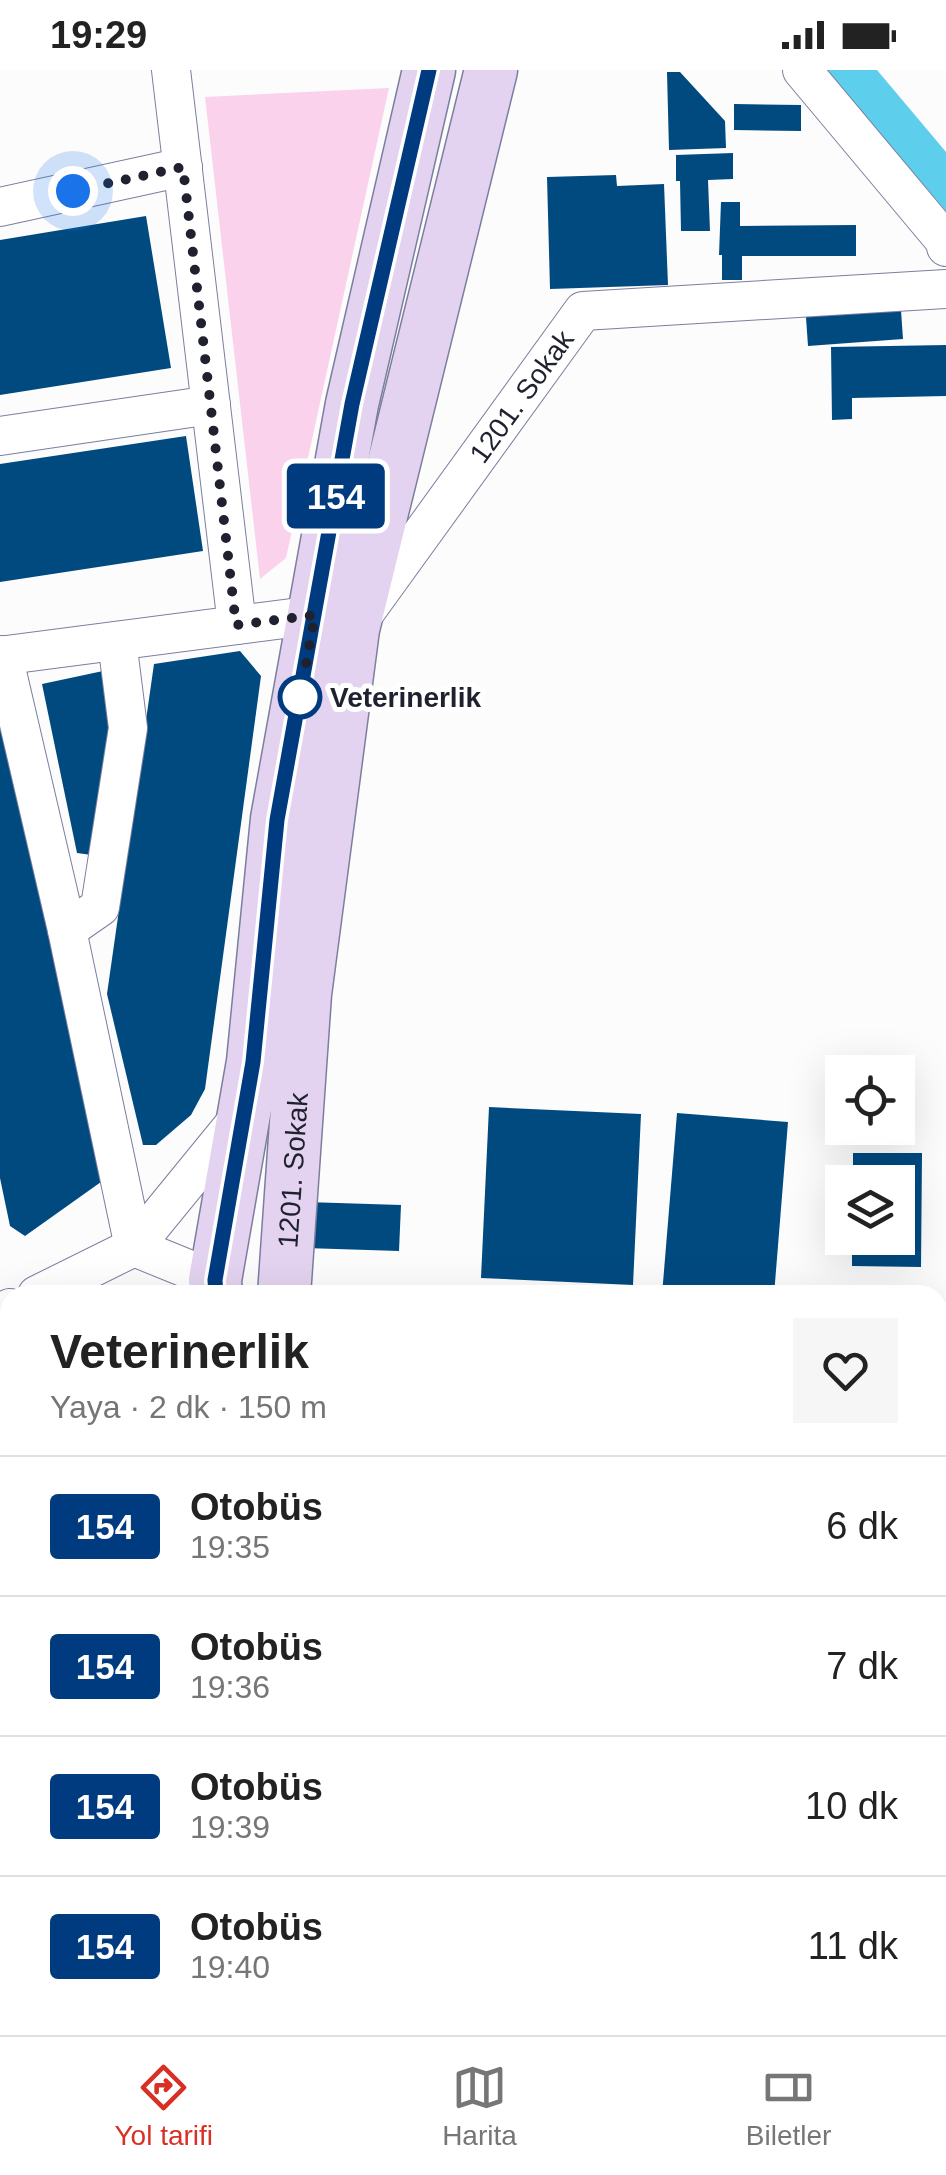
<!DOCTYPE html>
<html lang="tr">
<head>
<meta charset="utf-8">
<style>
  body { margin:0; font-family:Helvetica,sans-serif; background:#f6f6f6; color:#222; height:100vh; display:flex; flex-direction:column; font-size:38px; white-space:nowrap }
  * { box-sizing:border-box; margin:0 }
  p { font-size:32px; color:#767676 }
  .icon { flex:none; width:55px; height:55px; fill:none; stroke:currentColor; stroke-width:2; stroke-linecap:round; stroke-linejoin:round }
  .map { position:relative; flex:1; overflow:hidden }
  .details { position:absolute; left:0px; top:1215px; width:948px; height:750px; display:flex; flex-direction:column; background:#fff; border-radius:30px 30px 0 0; box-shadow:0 10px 40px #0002 }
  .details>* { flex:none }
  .badge { padding:0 20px; border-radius:8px; font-size:35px; line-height:65px }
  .fabs { position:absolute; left:825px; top:985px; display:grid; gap:20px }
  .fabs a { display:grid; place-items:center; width:90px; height:90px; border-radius:0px; background:#fff; box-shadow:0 10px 40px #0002; font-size:50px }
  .you { position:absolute; width:50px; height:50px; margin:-25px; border:8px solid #fff; border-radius:50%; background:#1a73e8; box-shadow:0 0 0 15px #1a73e833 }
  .map>.badge { position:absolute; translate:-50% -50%; box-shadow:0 0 0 5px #fff }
  .round { display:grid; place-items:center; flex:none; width:105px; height:105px; border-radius:0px; background:#f6f6f6 }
  .summary { display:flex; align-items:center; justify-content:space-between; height:170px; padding:0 50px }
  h1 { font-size:48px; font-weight:800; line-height:75px }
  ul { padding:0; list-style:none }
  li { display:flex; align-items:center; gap:30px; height:140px; padding:0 50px; border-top:2px solid #e0e0e0 }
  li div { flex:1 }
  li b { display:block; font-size:38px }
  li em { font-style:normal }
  li .badge { min-width:110px; font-weight:700; text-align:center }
  .status { display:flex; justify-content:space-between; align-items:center; height:70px; padding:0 50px; background:#fff; direction:ltr }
  .status svg { height:28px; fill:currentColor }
  .tab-bar { display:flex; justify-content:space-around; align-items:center; height:140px; border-top:2px solid #e0e0e0; background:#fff; font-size:28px; color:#767676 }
  .tab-bar a { display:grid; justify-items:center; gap:5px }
  .tab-bar .active { color:#d93025 }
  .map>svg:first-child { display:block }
</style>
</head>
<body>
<div class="status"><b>19:29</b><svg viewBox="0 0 49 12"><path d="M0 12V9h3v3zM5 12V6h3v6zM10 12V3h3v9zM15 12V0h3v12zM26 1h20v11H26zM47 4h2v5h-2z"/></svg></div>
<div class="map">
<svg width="946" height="1965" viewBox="0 0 946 1965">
  <rect width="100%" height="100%" fill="#fcfcfc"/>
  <polygon fill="#fad2ec" points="389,18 286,488 260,509 205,27"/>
  <polygon fill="#5eceed" points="824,0 877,0 946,82 946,141"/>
  <g fill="#004a80">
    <polygon points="667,2 680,2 725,51 726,78 669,80"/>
    <polygon points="734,34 801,35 801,61 734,60"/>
    <polygon points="733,83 733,109 708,110 710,161 681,161 680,111 676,111 676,85"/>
    <polygon points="616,105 617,116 664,114 668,215 550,219 547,107"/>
    <polygon points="721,132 740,132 740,156 856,155 856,186 742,186 742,210 722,210 722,185 719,185"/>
    <polygon points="146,146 171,298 0,325 0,170"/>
    <polygon points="900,226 903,269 808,276 805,233"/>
    <polygon points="946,275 946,326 852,328 852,349 832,350 831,277"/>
    <polygon points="186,366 203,481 0,512 0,394"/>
    <polygon points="240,581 261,606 205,1019 191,1045 156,1075 143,1075 107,924 154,594"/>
    <polygon points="103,601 116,660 99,786 77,783 42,614"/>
    <polygon points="0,625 108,1107 25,1166 10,1156 0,1108"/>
    <polygon points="489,1037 641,1044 633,1215 481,1208"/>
    <polygon points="677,1043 788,1052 774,1225 662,1225"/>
    <polygon points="853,1083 922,1083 921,1197 852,1196 852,1168 898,1168 898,1112 853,1112"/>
    <polygon points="306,1132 401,1135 399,1181 305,1178"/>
    <polygon points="10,1317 10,1707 0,1713 0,1324"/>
    <polygon points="946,1580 946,1641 941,1645 938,1641 938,1587"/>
    <polygon points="22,1955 187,1955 189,1965 24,1965"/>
  </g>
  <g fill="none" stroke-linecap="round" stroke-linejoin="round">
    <g stroke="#7a7f9e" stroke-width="40">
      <g id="street">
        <polyline points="171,0 237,555"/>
        <polyline points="802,0 945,171 946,177"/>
        <polyline points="0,137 183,97"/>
        <polyline points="0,366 211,335"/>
        <path id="s1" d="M366,541L583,241L946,219"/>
        <polyline points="3,585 67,860 134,1177"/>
        <polyline points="0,586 315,545"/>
        <polyline points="67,860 100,837 128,658 117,571"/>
        <polyline points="134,1177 215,1210 213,1225"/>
        <polyline points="37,1225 134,1177 241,1046"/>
        <polyline points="0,1243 10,1238"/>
        <polyline points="0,1803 10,1803"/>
      </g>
    </g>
    <g stroke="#7a7f9e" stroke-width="55">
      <g id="secondary">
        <polyline points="216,1225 215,1210 253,992 277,749 352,334 429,0"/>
        <path id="s2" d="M284,1225L305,924L353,559L491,0"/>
        <polyline points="254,1955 254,1965"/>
        <polyline points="302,1955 302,1965"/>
      </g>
    </g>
    <use href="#street" stroke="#fff" stroke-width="38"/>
    <use href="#secondary" stroke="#e3d3f0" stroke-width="52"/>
  </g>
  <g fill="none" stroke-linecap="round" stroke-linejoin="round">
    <g stroke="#fff" stroke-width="22">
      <polyline id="line" points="216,1225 215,1210 253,992 277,750 352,334 429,0"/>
    </g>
    <use href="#line" stroke="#003b80" stroke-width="15"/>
    <polyline stroke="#1f212e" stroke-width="10" stroke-dasharray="0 18" points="73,121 183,97 236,555 315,545 300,627"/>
  </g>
  <circle fill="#fff" stroke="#003b80" stroke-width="5" cx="300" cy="627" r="20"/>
  <g text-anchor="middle" stroke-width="10" stroke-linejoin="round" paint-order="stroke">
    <g font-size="28" fill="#1f212e" stroke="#fff">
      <text dy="10" stroke="none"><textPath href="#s1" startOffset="265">1201. Sokak</textPath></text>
      <text dy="10" stroke="none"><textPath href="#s2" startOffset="125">1201. Sokak</textPath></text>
    </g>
    <g font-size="28" font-weight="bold" fill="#1f212e" stroke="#fff" text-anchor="start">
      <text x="330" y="637">Veterinerlik</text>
    </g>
  </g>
</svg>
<div class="fabs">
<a><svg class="icon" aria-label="locate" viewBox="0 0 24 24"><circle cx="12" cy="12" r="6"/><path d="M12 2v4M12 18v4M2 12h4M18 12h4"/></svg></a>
<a><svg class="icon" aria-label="layers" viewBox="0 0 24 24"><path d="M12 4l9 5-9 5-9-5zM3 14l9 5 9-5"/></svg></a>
</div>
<div class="you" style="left:73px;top:121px"></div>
<b class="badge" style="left:336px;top:426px;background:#003b80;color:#fff">154</b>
<section class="details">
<div class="summary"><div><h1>Veterinerlik</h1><p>Yaya · 2 dk · 150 m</p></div><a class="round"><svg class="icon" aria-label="heart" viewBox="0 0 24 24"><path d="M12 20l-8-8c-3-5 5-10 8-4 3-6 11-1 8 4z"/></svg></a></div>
<ul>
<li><span class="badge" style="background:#003b80;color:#fff">154</span><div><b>Otobüs</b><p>19:35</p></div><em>6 dk</em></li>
<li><span class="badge" style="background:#003b80;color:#fff">154</span><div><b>Otobüs</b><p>19:36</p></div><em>7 dk</em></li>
<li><span class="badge" style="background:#003b80;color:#fff">154</span><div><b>Otobüs</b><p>19:39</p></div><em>10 dk</em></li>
<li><span class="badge" style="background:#003b80;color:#fff">154</span><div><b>Otobüs</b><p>19:40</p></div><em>11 dk</em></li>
</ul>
</section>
</div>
<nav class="tab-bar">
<a class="active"><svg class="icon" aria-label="directions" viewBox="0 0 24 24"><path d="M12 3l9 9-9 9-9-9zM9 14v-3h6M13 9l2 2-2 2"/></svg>Yol tarifi</a>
<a><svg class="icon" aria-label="map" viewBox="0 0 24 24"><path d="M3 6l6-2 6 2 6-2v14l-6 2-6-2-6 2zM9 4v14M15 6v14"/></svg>Harita</a>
<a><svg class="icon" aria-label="tickets" viewBox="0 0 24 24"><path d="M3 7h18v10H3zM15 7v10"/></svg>Biletler</a>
</nav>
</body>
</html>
